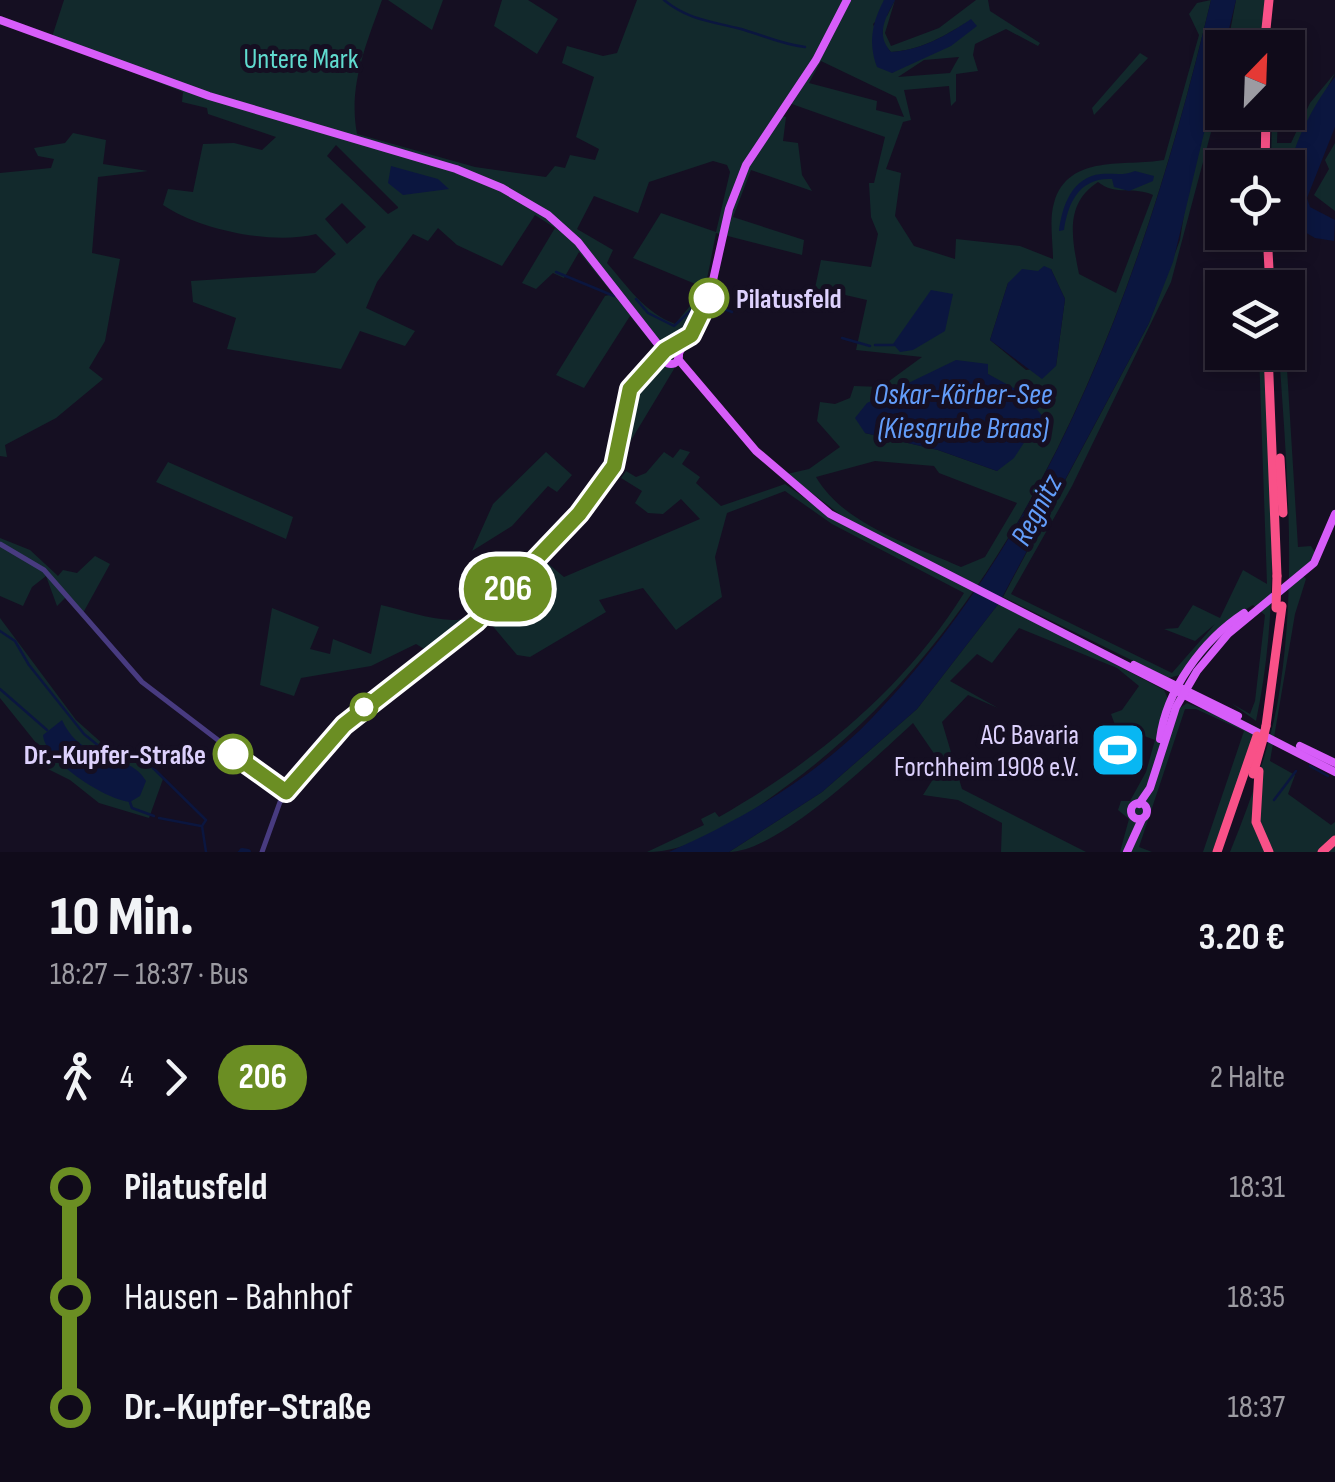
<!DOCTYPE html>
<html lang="de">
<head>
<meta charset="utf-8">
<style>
  body { margin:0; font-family:"Sofia Sans Condensed",sans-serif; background:#1e1927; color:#f1f3f6; height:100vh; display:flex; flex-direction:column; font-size:38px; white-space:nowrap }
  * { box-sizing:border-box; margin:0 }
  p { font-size:32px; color:#9c9ba2 }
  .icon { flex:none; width:55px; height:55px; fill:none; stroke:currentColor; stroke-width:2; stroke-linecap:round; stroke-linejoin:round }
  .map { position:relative; height:852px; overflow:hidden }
  .drawer { display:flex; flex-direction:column; background:#100b1a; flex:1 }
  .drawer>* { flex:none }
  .badge { padding:0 20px; border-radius:32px; font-size:35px; line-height:65px }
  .needle { width:65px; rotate:23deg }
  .controls { position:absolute; left:1205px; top:30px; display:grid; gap:20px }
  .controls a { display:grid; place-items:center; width:100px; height:100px; border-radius:0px; background:#100b1a; box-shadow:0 5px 15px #0003,0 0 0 2px #302b39; font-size:50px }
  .map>.badge { position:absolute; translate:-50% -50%; box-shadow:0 0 0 5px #fff }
  .legs { display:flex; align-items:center; gap:15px; height:110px; padding:0 50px; font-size:32px }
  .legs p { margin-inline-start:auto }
  .head { display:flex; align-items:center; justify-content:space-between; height:170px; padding:0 50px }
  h1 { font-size:55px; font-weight:800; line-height:75px }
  ul { padding:0 50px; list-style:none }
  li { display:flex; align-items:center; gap:35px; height:110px; font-size:38px }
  li i { display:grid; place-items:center; width:15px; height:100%; margin:0 12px; background:currentColor }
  li i::after { content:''; width:25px; height:25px; margin:-12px; border:8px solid; border-radius:50%; background:#100b1a }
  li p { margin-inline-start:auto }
  li:first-child i { background:linear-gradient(#0000 50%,currentColor 0) }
  li:last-child i { background:linear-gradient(currentColor 50%,#0000 0) }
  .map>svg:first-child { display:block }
</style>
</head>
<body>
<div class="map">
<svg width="1335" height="852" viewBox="0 0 1335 852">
  <rect width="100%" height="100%" fill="#150f22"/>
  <g fill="#12292c" fill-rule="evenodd">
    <path d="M64,0H382C366,45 348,86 357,134L475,167L546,177L555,166L565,168L570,155L595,160L599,149L576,137L594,77L562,63L567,46L603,56L617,53L637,0H884L882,15L873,24L892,73L971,19C946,36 921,50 891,52L883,43L882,15L887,16L895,0L885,33L891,46L939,28L976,0H988L990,11L1040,43L1038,46L1006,29L975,44L973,55L978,71L956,74V101L951,106L949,86L904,90L911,120L903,122L886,169L901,173L895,216L914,246L955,259L956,239L1020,246L1053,259C1053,243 1049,219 1054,203C1068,153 1126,167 1164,160L1199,35L1189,14L1197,3L1211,0C1144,282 1031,608 788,785C749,814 697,852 647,852L704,825L701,819L715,812L719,817C815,762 905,688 964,593L832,524L785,491L727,513L715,557L722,597L676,630L643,588L599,600L606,612L530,657L517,655L486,618L423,661L421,654L426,650L416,644L371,666L301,678L294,696L260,685L272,608L319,627L310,649L330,654L333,639L371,654L381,605C403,610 428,619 452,620C481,622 518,576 539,556L564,577L700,519L681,499L663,514L648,513L635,503L642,491L621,478L626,471L636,477L646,473L664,452L673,458L680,449L690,452L682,464L700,477L696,483L721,506L785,484L837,521L968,587L970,581L842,516L787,474L809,469L840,447L817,421L820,402L835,404L850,398L854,386L881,387L922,357L856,350L867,300L815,288L821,260L871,267L878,234L871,217L869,183H874L885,137L789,103L782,116L786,117L783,141L798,143L802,175L812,191L751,170L733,217L804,240L802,255L716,233C708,272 703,322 671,346L674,369L621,457C618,406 616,391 656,357V348L630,316L584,388L556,375L605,296L613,294L579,252L564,278L553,273L536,289L522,283L555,228L535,215L502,266L457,245L438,228L428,241L413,234L377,282L366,308L415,331L405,346L360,331L341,369L227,349L236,318L193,302L191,281L315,273L336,254L316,234C272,245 200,230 163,205L168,189L193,192L203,144L234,143L262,150L276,137L208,114L207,108L182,102L183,92L51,40ZM959,57L950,73L898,77L924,60ZM821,61L896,97L904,117L876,110L877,101L809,83ZM336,145L398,207V208L388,214L327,156ZM713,161L727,165L730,172L716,232L661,213L633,258L705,288L675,324C644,312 628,287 607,263L613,250L577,229L594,196L638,213L649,182ZM1098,182C1115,196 1135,186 1153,195L1116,293L1079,274C1072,239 1064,204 1098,182ZM342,203L366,227L347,244L325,219ZM1051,269L1065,299L1056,366L1026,370L990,340L1008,283ZM988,374L1027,400L1045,420L997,471L938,450L865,433ZM875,461L934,466L939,473L1017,503L985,557L961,567C912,545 844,525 816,477Z"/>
    <polygon points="388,0 443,0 432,30"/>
    <polygon points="502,0 528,0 558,19 537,54 494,26"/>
    <polygon points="1236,0 1266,0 1261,47 1227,48"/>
    <polygon points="1140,53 1148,58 1094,115 1092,108"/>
    <path d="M1222,69V91L1171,282L1072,486L1011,594L1172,673L1215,624L1195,641L1164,629L1178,628L1193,605L1220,618L1243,570L1267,584L1259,353H1264C1270,476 1282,599 1256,721L1231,703L1250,714L1255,701L1265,615L1253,605L1235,616L1180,675L1168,678L1003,597L1149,323L1180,240L1189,182Z"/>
    <polygon points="1335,73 1286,167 1271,168 1272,113 1278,113 1277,143 1291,143 1310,103"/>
    <polygon points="73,133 106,140 103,164 148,171 98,177 92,253 120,259 105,341 89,368 103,379 56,418 5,445 7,457 0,456 0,173 51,168 54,159 38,156 34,148 65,143"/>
    <polygon points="1335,143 1335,211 1314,195 1329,169 1325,160"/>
    <path d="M1279,353H1286L1298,547L1311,546L1316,554L1301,573L1306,579L1295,614L1270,761L1295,775L1288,794L1331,825L1335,822V852H1230C1249,805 1267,756 1277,706C1298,590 1287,469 1279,353Z"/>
    <polygon points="546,452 572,475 557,492 548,486 512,526 472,551 493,504"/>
    <polygon points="168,462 293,517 286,539 156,482"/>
    <polygon points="0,538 30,550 58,576 63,570 77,573 95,556 110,564 83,613 68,595 57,606 46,576 32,587 23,606 0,596"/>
    <path d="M999,603L1164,690L1168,699L1165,742L1180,708L1187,703L1254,730L1244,772L1212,852H1203L1244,731L1196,709H1185L1139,847L1152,852H1120L1129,819L1118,810L1121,801H1130L1146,772L1155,740L1115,725L1111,714L1122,710L1139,686L1117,668L1019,628L992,663L977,654L950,681L998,708L968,695L942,722L962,789L1086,852H1001L1002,823L958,800L923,795L942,765L913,723C876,757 778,852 729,852L822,792L917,709Z"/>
    <path d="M0,618L76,720L104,745C133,744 145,758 163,779L149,818L99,803L70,780L36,763L41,749L0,698Z"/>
  </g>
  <g fill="#0b163f">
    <path d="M884,0H895C886,17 875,34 891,52C921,50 946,36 971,19L977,26L951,46L892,73L877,67C867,40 874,19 884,0Z"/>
    <path d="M1211,0H1236L1173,262L1149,323L999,603L917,709L822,792L729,852H669C741,820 815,777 871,719C1057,528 1151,254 1211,0Z"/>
    <path d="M1335,77V127L1307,198L1310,207L1335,220L1334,241L1315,238L1291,224C1271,184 1308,110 1335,77Z"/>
    <polygon points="391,166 438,179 449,189 403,195 388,183"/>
    <path d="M1135,171L1154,176L1153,181L1129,191L1114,187L1112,179C1080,177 1068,202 1064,230L1059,231C1062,206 1072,177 1101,174C1114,173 1123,176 1135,171Z"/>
    <polygon points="1044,266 1051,269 1065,299 1056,366 1042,379 990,340 1008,283 1022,269 1038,271"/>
    <polygon points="931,290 953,294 945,331 913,350 900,352 893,344"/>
    <polygon points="956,360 988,364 988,374 1023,393 1045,419 1039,437 1025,441 1014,458 997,471 938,450 865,433 855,418 867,403"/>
    <path d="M62,720C83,766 128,750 146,781L140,796L130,802C104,799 45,761 43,735Z"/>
  </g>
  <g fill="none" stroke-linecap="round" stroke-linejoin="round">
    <g stroke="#0b163f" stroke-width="2.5">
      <path d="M664,0C687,19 709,21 737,28C761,34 779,44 805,47"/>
      <polyline points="556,272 614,296"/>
      <polyline points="636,299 648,313 674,326 700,302"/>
      <polyline points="716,306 732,312"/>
      <polyline points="842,338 870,346"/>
      <polyline points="875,345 894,345"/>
      <polyline points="0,631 15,641 29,665 84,734 100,747 121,748 148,763 206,820 202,826 206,852"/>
      <polyline points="0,689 47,730"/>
      <polyline points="1310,766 1328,776"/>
      <polyline points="1274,800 1296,771"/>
      <polyline points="130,802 132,808 154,816"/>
      <polyline points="159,818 201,826"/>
      <polyline points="239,852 242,851"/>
    </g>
    <polyline stroke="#0b163f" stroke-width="6" points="242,851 248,852"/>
    <g stroke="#483b80" stroke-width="5">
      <polyline points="0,544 44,570 142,682 286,792"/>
      <polyline points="262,852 280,802 325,746 369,704 477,621 591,500 614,466 630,389 663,356"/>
    </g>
    <g stroke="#d75df9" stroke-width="8">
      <polyline points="0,20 209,96 456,169 502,188 548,215 578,242 664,352"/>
      <circle cx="671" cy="356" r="8"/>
      <polyline points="679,353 709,298 729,209 746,165 816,60 847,0"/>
      <polyline points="678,359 756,451 830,514 1335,772"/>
      <polyline points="1134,665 1238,716"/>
      <path d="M1160,739C1166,690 1203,640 1244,613"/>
      <polyline points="1300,746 1335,763"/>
      <circle cx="1139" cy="811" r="8"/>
      <polyline points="1139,804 1150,788 1176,707 1197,671 1228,634 1314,563 1335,514"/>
      <polyline points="1127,852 1142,819"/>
    </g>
    <g stroke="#f95188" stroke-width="9">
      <polyline points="1264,48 1269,0"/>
      <polyline points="1265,168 1266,112"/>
      <polyline points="1267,232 1270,288"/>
      <polyline points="1268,352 1277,576"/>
      <polyline points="1280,458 1283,513"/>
      <polyline points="1266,726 1282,606"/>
      <polyline points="1259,771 1256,822 1269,852"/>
      <polyline points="1253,774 1263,739"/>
      <polyline points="1217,852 1257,736"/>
      <polyline points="1322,852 1335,840"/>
    </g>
    <g stroke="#f95188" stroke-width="9">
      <polyline points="1276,608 1277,576"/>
      <polyline points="1263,739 1266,726"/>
    </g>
  </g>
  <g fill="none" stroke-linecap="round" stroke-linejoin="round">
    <g stroke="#fff" stroke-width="22">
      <polyline id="line-1" points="233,754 286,792 344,725 477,621 579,514 614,466 630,389 665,350 691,335 709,298"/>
    </g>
    <use href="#line-1" stroke="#6b8e23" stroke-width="15"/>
  </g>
  <defs>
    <g id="stadium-square" transform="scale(2.875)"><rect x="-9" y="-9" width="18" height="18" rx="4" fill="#08b7f3" stroke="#150f22"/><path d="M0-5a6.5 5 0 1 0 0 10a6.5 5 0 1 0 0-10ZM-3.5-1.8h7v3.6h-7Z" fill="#fff"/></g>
  </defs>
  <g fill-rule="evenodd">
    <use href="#stadium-square" x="1118" y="750"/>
  </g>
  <g fill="#fff" stroke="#6b8e23" stroke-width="5">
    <circle cx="709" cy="298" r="18"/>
    <circle cx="364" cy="707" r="12"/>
    <circle cx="233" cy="754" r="18"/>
  </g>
  <g text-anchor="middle" stroke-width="10" stroke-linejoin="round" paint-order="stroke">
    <g font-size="28" fill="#60dbcf" stroke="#150f22">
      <text x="301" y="68">Untere Mark</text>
    </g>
    <g font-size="28" font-weight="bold" fill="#ddd1fd" stroke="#150f22" text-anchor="start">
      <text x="736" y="308">Pilatusfeld</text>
      <text x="206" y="764" text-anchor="end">Dr.-Kupfer-Straße</text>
    </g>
    <g font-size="28" fill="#ddd1fd" stroke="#150f22" text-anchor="end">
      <text x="1079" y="744">AC Bavaria<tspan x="1079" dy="32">Forchheim 1908 e.V.</tspan></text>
    </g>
    <g font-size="30" font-style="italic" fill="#639dfa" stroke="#150f22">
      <text x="963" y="404">Oskar-Körber-See<tspan x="963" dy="34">(Kiesgrube Braas)</tspan></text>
      <text transform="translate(1036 510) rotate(-62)" y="10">Regnitz</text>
    </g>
  </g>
</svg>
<div class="controls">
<a><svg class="needle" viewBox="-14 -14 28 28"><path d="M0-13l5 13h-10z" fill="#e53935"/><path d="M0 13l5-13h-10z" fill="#9c9ba2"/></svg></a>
<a><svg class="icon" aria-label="locate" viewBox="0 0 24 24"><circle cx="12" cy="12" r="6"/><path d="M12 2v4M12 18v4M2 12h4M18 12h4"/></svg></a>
<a><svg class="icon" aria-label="layers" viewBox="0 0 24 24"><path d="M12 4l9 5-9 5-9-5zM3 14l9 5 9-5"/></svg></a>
</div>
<b class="badge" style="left:508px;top:589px;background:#6b8e23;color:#fff">206</b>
</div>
<section class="drawer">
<div class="head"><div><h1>10 Min.</h1><p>18:27 – 18:37 · Bus</p></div><b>3.20 €</b></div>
<div class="legs"><svg class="icon" aria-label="walk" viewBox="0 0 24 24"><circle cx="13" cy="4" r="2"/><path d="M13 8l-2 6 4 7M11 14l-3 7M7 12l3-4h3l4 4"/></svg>4<svg class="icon" aria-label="forward" viewBox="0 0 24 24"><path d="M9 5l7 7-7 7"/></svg><b class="badge" style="background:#6b8e23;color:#fff">206</b><p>2 Halte</p></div>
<ul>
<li><i style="color:#6b8e23"></i><b>Pilatusfeld</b><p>18:31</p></li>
<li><i style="color:#6b8e23"></i><span>Hausen - Bahnhof</span><p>18:35</p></li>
<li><i style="color:#6b8e23"></i><b>Dr.-Kupfer-Straße</b><p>18:37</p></li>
</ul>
</section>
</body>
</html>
